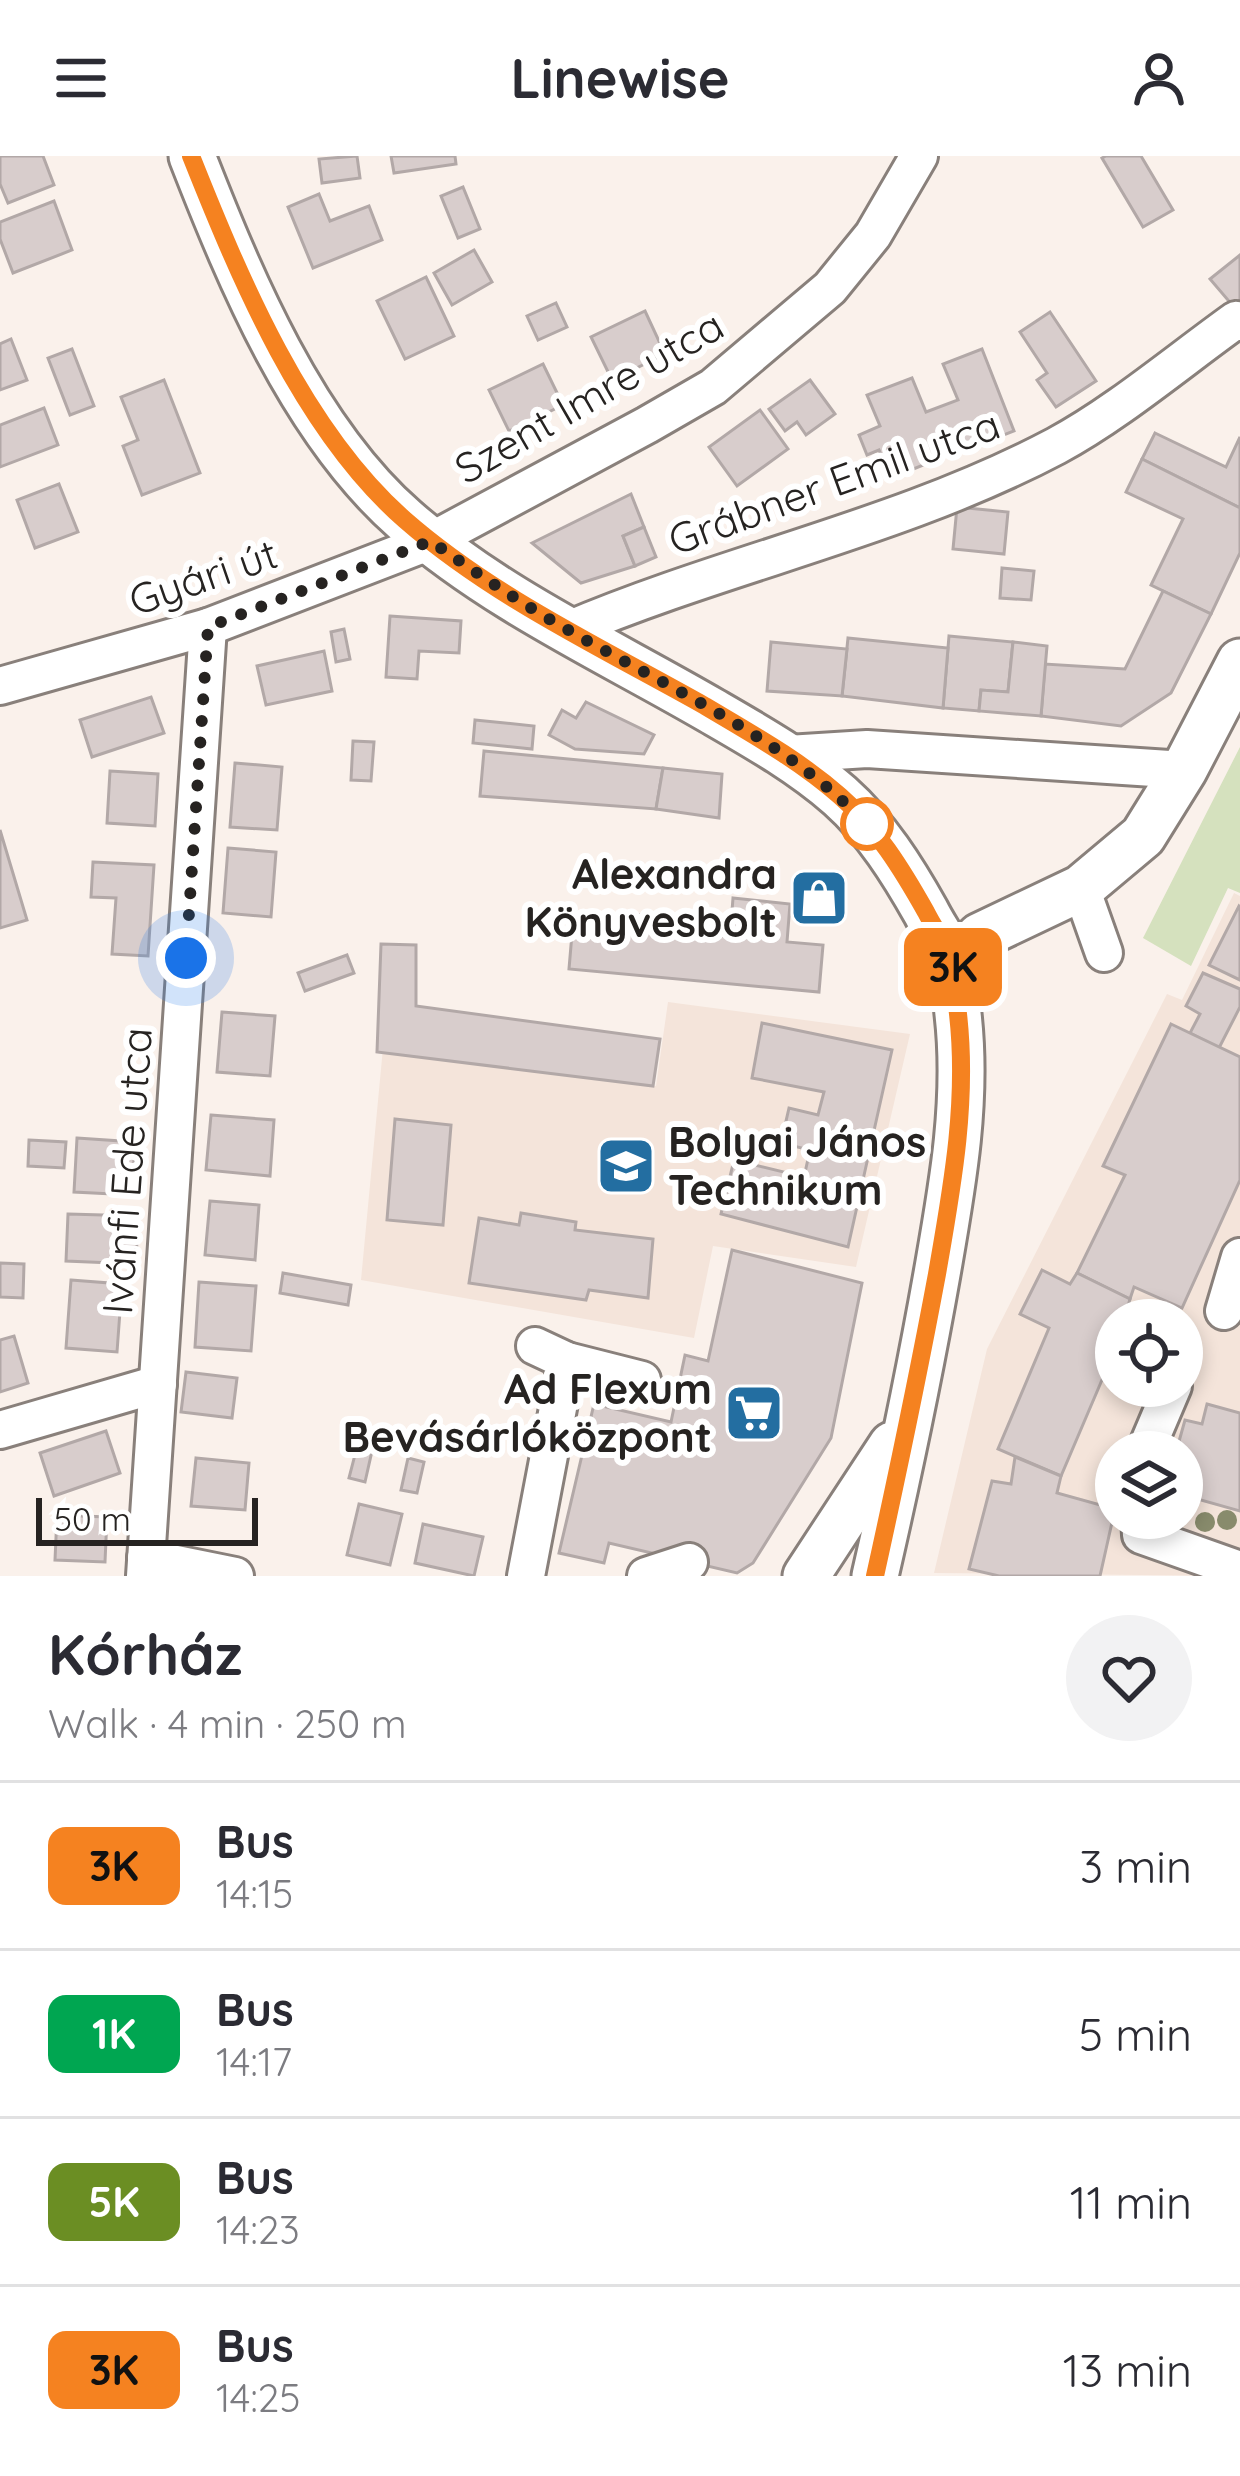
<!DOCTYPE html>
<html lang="en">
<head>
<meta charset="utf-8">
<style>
  body { margin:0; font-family:Quicksand,sans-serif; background:#f2f2f3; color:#2b2b33; height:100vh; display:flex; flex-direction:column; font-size:45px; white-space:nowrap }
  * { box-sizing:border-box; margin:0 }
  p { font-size:39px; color:#7c7c81 }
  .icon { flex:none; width:66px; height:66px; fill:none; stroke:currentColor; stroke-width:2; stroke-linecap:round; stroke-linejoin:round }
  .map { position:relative; height:1420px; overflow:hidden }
  .details { display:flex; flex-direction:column; background:#fff; flex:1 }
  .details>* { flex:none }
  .badge { padding:0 24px; border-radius:18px; font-size:42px; line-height:78px }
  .fabs { position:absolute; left:1095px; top:1143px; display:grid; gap:24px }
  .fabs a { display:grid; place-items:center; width:108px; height:108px; border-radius:50%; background:#fff; box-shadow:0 6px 18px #0003; font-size:60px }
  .scale { position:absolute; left:36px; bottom:30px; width:222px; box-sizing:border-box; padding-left:12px; border:6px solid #262321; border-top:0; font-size:33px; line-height:42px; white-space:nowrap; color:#262321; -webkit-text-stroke:9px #fff; paint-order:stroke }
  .you { position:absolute; width:60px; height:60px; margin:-30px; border:9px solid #fff; border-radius:50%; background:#1a73e8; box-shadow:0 0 0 18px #1a73e833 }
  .map>.badge { position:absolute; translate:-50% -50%; box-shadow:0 0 0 6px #fff }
  .round { display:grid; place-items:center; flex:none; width:126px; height:126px; border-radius:63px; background:#f2f2f3 }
  .overview { display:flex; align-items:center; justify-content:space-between; height:204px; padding:0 48px }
  h1 { font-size:57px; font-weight:700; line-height:90px }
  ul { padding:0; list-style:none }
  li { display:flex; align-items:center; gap:36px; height:168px; padding:0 48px; border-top:3px solid #e1e1e2 }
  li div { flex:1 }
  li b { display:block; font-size:45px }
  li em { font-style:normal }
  li .badge { min-width:132px; font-weight:700; text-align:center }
  header { display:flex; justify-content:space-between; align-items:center; height:156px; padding:0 48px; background:#fff; font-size:54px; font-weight:700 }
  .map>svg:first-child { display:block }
</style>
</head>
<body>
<header><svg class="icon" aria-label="menu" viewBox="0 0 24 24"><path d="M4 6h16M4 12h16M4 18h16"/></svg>Linewise<svg class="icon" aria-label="person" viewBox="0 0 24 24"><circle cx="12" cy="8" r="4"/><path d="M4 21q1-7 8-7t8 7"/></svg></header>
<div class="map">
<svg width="1240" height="1420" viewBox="0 0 1240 1420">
  <rect width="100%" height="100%" fill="#faf1eb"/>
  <g fill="#f4e4da" fill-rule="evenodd">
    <path d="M1234,737L1240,740V1420L934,1417L987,1193L1167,838L1182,844ZM1116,1164H1182V1230H1116ZM1116,1296H1182V1362H1116Z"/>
    <polygon points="668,846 910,878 856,1111 713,1090 694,1182 361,1124 383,892 656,930"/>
  </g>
  <polygon fill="#d5e1be" points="1240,591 1240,737 1228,732 1191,810 1143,782"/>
  <g fill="#d8cdcc" stroke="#b2a8a7" stroke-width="3">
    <polygon points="0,0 43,0 54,29 8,47 0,28"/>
    <polygon points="357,0 360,22 322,27 319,3"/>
    <polygon points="391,0 455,0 456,8 394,17"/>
    <polygon points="1106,0 1141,0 1173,54 1143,71 1102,2"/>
    <polygon points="463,31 480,73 458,82 441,40"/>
    <polygon points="319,38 330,65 369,50 382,84 313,112 288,51"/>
    <polygon points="54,45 72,94 13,117 0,83 0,66"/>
    <polygon points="474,94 492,126 452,149 434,117"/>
    <polygon points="1240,99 1240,144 1233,150 1210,123"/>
    <polygon points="426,121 454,180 405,203 377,145"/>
    <polygon points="556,147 567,171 538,184 527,160"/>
    <polygon points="645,155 665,198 612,224 591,181"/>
    <polygon points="1050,156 1096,225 1056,251 1037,224 1047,217 1020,176"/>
    <polygon points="11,183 27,224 0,234 0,188"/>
    <polygon points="72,193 94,250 70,259 48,202"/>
    <polygon points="982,193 1014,275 960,296 956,286 938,293 941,302 891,322 879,294 867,299 859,279 880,270 867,239 912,222 926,256 958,244 943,208"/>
    <polygon points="543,208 563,249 509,275 489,234"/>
    <polygon points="164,224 200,317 142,339 123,290 138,284 121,241"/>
    <polygon points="810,224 835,258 806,279 797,266 785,275 769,253"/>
    <polygon points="44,252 58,289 0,311 0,269"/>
    <polygon points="760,254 788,293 737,330 709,291"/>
    <polygon points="1155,277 1226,311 1240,281 1240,352 1142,303"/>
    <polygon points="1142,303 1240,352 1240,397 1211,458 1151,429 1183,363 1126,336"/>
    <polygon points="59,328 78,376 35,392 17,344"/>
    <polygon points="631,338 644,371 623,380 635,410 581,427 532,387"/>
    <polygon points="957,351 1008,356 1004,398 953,393"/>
    <polygon points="644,371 656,401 635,410 623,380"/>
    <polygon points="1002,412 1034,415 1031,444 1000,442"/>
    <polygon points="1163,435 1211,458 1171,537 1121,570 1041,560 1045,508 1125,513"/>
    <polygon points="390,460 461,465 459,497 419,495 417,523 386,521"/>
    <polygon points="344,473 350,503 336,506 331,476"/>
    <polygon points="949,480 1013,486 1008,536 981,534 979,555 943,552"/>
    <polygon points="848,482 948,492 943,552 842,540"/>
    <polygon points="771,486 847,493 842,540 767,535"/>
    <polygon points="1013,486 1047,490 1041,560 979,555 981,534 1008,536"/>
    <polygon points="324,495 332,535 266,549 257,510"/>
    <polygon points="151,541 164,577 92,601 80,564"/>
    <polygon points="586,546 654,579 644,598 575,593 549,579 562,554 576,562"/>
    <polygon points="475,564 534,570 532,593 473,587"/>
    <polygon points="353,585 374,586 371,625 351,624"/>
    <polygon points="484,595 663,612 656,653 480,640"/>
    <polygon points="235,607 282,611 277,674 230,671"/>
    <polygon points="663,612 722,618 719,662 656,653"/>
    <polygon points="110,615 158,618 155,670 107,667"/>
    <polygon points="0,674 27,764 0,772"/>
    <polygon points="228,692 276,696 271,761 223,757"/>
    <polygon points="93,706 154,709 148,800 112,798 116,742 91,741"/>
    <polygon points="733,742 790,748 787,786 823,789 819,836 569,813 573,766 619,771 620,757 688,764 687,777 730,781"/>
    <polygon points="1239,750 1240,751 1240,824 1209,809"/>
    <polygon points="381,788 416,789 416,850 660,883 653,930 377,896"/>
    <polygon points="347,799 354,817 305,835 298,817"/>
    <polygon points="1203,817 1240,833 1240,851 1219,892 1190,877 1200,858 1186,850"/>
    <polygon points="222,856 275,860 270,920 217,916"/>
    <polygon points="762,867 892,894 848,1091 721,1058 734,1004 804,1021 810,994 781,987 789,952 818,959 824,936 752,922"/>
    <polygon points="1171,868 1240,901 1240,1024 1182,1152 1134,1131 1130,1143 1077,1117 1125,1019 1103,1010"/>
    <polygon points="211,959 274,964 270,1020 206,1014"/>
    <polygon points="395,963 451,969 443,1069 387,1064"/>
    <polygon points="77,982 135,986 132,1039 74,1036"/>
    <polygon points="29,984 66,986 64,1012 28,1010"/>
    <polygon points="210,1045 259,1049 255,1104 205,1099"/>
    <polygon points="521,1057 576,1066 575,1074 653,1083 648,1142 589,1134 586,1144 469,1127 479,1062 519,1069"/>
    <polygon points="68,1058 138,1060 136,1108 66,1105"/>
    <polygon points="732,1094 862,1127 831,1282 753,1407 737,1417 609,1387 604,1407 559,1397 594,1248 671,1266 685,1199 708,1205"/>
    <polygon points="0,1107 24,1108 23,1142 0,1141"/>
    <polygon points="1042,1114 1070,1128 1077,1117 1130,1143 1125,1161 1131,1164 1116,1164 1116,1191 1061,1320 998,1293 1049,1172 1020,1158"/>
    <polygon points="283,1117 351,1129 348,1149 280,1137"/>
    <polygon points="71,1124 122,1128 117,1196 66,1192"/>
    <polygon points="199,1126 256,1130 251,1195 195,1191"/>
    <polygon points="14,1180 28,1227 0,1236 0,1184"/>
    <polygon points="186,1216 237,1222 232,1262 181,1256"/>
    <polygon points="1207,1248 1240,1257 1240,1355 1183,1339 1187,1324 1182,1323 1182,1296 1176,1296 1185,1264 1202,1268"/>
    <polygon points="106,1275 120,1317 54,1340 40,1297"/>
    <polygon points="357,1291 372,1295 365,1326 349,1322"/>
    <polygon points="1015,1301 1061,1320 1057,1337 1115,1353 1100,1420 999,1420 969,1413 992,1325 1011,1328"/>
    <polygon points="196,1302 249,1307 245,1354 191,1350"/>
    <polygon points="408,1302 424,1306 417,1337 401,1334"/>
    <polygon points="359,1348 402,1358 390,1409 347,1399"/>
    <polygon points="57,1359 107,1361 105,1406 55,1404"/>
    <polygon points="423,1368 483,1381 474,1420 415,1407"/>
  </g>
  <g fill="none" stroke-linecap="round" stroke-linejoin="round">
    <g stroke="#89807b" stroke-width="42">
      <g id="minor">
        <path d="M568,474C728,406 901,372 1056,290C1116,258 1180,204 1236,164L1240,166"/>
        <polyline points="0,530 208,471 431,385 647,269 713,231 830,132 873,79 919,0"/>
        <polyline points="788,598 867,593 1184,614"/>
        <polyline points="1081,732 1104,797"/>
        <polyline points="1224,1155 1240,1101"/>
        <polyline points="535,1190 567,1205 642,1224"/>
        <polyline points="0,1274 158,1228"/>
        <polyline points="1145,1296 1173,1230"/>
        <polyline points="1140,1362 1141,1379 1240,1414"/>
        <polyline points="146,1402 235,1420"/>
        <polyline points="145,1420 208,471"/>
        <polyline points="526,1420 567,1205"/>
        <polyline points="646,1420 689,1406"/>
      </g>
    </g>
    <g stroke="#89807b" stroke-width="51">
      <g id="major">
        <path d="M192,0C240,123 303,275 405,364C495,443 609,495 712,555C757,581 801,606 840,640C876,672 903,715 926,756C934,772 946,788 952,804C957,820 956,841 958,858C968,946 952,1032 937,1118C919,1220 898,1320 875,1420"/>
        <polyline points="953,806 980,780 1081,732 1143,680 1184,614 1240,506"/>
        <polyline points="806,1420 892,1289"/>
      </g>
    </g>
    <use href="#minor" stroke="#fff" stroke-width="36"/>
    <use href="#major" stroke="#fff" stroke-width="45"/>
  </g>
  <g fill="#888b6c">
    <circle cx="1227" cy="1364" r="10"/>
    <circle cx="1205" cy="1366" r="10"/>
  </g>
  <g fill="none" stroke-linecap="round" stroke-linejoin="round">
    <g stroke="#fff" stroke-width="27">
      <path id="line" d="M191,0C240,123 303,275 405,364C493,441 604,493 705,550C752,578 799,604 840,640C876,671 903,715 926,756C934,772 946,788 952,804C957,820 956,841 958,858C968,946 952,1032 937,1118C918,1220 897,1320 875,1420"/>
    </g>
    <use href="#line" stroke="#f58220" stroke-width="18"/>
    <path stroke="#262321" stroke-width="12" stroke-dasharray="0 21.6" d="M186,802L208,471L431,385C476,417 522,448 570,475C676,536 791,585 875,677L867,668"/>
  </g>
  <defs>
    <g id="shop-square" transform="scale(3)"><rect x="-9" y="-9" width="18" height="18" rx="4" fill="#236ea1" stroke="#fff"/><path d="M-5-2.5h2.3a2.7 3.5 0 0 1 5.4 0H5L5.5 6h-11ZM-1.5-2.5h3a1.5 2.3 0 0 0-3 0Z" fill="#fff"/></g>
    <g id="school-square" transform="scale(3)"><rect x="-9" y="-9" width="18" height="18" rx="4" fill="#236ea1" stroke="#fff"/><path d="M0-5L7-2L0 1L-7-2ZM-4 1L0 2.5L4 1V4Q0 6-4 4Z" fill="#fff"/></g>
    <g id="supermarket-square" transform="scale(3)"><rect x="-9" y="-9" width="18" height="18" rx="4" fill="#236ea1" stroke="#fff"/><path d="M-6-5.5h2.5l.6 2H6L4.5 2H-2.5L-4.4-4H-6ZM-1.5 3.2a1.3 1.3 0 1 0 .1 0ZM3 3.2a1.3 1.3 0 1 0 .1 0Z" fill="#fff"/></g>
  </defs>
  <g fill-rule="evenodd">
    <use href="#shop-square" x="819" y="742"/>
    <use href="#school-square" x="626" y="1010"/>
    <use href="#supermarket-square" x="754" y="1257"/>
  </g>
  <circle fill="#fff" stroke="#f58220" stroke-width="6" cx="867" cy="668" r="24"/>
  <g text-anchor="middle" stroke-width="12" stroke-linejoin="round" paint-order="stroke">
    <g font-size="42" fill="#262321" stroke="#fff">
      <text transform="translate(589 241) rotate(-30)" y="15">Szent Imre utca</text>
      <text transform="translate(834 326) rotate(-20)" y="15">Grábner Emil utca</text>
      <text transform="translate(203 421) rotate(-19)" y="15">Gyári út</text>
      <text transform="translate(127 1015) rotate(-86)" y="15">Ivánfi Ede utca</text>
    </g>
    <g font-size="42" font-weight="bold" fill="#262321" stroke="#fff" text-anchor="end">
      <text x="777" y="733">Alexandra<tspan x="777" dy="48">Könyvesbolt</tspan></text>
      <text x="668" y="1001" text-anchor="start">Bolyai János<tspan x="668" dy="48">Technikum</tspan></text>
      <text x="712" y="1248">Ad Flexum<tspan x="712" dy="48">Bevásárlóközpont</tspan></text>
    </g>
  </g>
</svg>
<div class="fabs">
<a><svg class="icon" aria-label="locate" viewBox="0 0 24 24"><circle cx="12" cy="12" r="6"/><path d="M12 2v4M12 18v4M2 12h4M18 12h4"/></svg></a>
<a><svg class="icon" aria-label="layers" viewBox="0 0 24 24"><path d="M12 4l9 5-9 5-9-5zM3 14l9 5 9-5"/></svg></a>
</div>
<div class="scale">50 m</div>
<div class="you" style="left:186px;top:802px"></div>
<b class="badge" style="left:953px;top:811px;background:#f58220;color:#111">3K</b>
</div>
<section class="details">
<div class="overview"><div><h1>Kórház</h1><p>Walk · 4 min · 250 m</p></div><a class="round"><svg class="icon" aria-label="heart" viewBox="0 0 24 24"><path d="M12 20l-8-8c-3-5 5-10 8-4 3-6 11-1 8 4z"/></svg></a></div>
<ul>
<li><span class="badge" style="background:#f58220;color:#111">3K</span><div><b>Bus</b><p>14:15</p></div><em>3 min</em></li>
<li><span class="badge" style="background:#00a651;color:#fff">1K</span><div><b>Bus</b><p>14:17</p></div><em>5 min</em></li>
<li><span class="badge" style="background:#6b8e23;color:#fff">5K</span><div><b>Bus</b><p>14:23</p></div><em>11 min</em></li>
<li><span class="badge" style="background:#f58220;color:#111">3K</span><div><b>Bus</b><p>14:25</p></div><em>13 min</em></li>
</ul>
</section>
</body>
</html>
